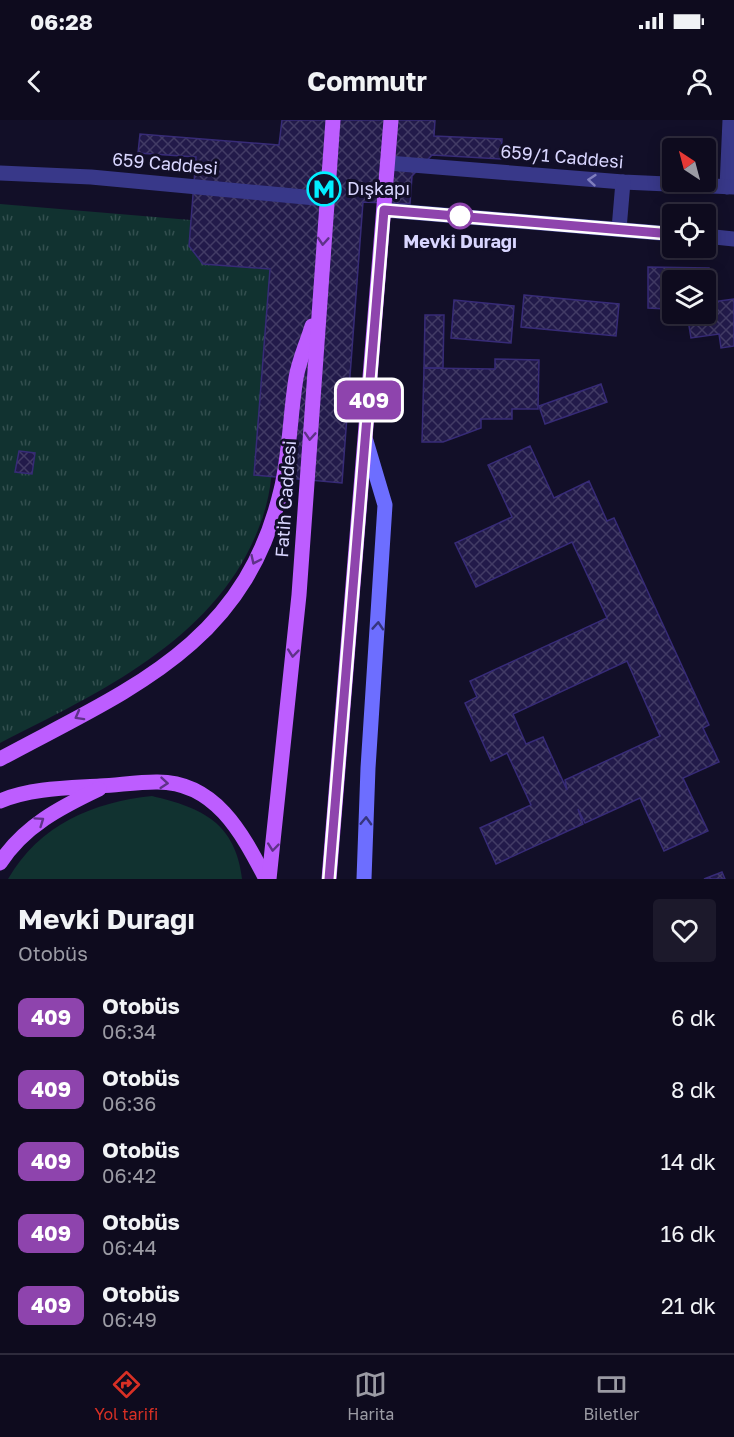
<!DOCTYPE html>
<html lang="tr">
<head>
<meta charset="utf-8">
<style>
  body { margin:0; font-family:"Golos Text",sans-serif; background:#1c192b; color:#f1f3f6; height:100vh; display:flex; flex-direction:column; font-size:22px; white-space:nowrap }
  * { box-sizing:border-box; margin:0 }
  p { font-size:20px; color:#9b9ba4 }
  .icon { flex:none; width:33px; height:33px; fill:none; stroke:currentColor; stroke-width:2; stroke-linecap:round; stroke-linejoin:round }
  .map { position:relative; height:759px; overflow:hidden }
  .drawer { display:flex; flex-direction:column; background:#0e0b1e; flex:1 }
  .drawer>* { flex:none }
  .badge { padding:0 12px; border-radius:9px; font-size:21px; line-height:39px }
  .needle { width:39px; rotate:324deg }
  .controls { position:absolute; left:662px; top:18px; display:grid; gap:12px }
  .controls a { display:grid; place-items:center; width:54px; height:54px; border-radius:6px; background:#0e0b1e; box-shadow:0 3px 15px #0003,0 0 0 2px #2e2b3c; font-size:30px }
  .map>.badge { position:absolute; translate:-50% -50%; box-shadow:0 0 0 3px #fff }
  .round { display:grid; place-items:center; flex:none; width:63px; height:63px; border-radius:6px; background:#1c192b }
  .headline { display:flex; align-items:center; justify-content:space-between; height:102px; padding:0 18px }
  h1 { font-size:28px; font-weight:700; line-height:45px }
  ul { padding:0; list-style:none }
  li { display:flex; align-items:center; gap:18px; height:72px; padding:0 18px }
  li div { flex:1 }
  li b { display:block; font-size:22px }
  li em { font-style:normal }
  li .badge { min-width:66px; font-weight:700; text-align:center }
  .status { display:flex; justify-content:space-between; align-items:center; height:42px; padding:0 30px; background:#0e0b1e; direction:ltr }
  .status svg { height:16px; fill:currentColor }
  header { display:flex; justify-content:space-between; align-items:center; height:78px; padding:0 18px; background:#0e0b1e; font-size:27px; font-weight:700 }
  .dock { display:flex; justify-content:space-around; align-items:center; height:84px; border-top:2px solid #2e2b3c; background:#0e0b1e; font-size:16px; color:#9b9ba4 }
  .dock a { display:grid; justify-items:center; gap:3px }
  .dock .selected { color:#d93025 }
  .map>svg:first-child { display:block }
</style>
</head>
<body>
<div class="status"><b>06:28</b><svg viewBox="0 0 49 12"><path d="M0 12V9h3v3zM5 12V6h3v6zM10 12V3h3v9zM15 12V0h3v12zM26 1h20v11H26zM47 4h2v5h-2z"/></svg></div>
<header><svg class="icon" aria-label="back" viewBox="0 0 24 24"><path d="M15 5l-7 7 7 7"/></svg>Commutr<svg class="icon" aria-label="person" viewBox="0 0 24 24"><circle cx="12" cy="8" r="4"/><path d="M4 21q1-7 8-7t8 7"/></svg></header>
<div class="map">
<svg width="734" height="759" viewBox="0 0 734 759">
  <defs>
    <pattern id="park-tufts" width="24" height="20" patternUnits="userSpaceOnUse" patternTransform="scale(1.5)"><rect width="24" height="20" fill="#113230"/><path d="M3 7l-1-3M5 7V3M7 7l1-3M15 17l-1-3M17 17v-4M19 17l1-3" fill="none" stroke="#334f4f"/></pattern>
    <pattern id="building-cross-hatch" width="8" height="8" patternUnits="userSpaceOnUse" patternTransform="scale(1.5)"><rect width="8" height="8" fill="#221a4a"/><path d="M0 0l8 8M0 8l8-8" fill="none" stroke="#423b65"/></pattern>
  </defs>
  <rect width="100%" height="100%" fill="#120f28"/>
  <path fill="#113230" d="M152,676C203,688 235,703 242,759H8C39,705 93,682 152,676Z"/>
  <path fill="url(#park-tufts)" d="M0,84L274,107L294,123C288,184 282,244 275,305C273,331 273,361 266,386C231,512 107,569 0,623Z"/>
  <g fill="url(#building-cross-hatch)" stroke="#372b77" stroke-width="1.5" fill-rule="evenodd">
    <polygon points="282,0 435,0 434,16 502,19 501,39 432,35 412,56 410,84 363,82 342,363 254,355 270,149 203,144 189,126 196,37 138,33 140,14 279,25"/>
    <polygon points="648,147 709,148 709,176 705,176 705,160 672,160 672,175 666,175 666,189 648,188"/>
    <polygon points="524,175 619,184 616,216 521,207"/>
    <polygon points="734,179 734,226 721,228 719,214 691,218 687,194 705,194 705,183"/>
    <polygon points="454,180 514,186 511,223 451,218"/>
    <polygon points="425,195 444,195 443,248 424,248"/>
    <polygon points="495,239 539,240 538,289 512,289 512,299 481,299 481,308 443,322 422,322 424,248 495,249"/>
    <polygon points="601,264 607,282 545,304 539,286"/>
    <path d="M530,326L554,378L589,361L607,401L614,398L709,605L703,608L719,642L683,658L708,711L664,731L640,678L585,703L578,689L583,704L496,744L480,708L531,685L507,633L491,641L465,583L477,577L470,561L607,498L572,422L476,467L455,423L512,397L488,345ZM627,541L660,616L565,660L567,670L543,617L526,624L513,594Z"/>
    <polygon points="19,331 35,333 32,354 15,352"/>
    <polygon points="722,752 725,759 704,759"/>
  </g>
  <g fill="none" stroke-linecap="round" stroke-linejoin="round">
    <g stroke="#383889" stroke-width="15">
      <polyline points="0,53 91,57 326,79"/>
      <polyline points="727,67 730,0"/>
    </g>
    <g stroke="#383889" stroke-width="15">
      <polyline points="388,43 623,62 734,67"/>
      <polyline points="384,90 672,114"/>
      <polyline points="619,109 623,62"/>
      <polyline points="705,116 734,119"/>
    </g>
    <polyline stroke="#6d6eff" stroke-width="15" points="364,759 368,648 385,385 366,321"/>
    <g stroke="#bd5dff" stroke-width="15">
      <path d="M0,639C127,570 244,527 281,370C290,333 290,295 296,258C299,240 307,223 312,206"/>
      <path d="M0,681C31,668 67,668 100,666C119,665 137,662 156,662C215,661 242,713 266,759"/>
      <path d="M0,743C24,706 61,687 99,669"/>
      <polyline points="269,759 299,475 333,0"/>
      <polyline points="329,759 391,0"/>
    </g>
  </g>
  <defs><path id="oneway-chevron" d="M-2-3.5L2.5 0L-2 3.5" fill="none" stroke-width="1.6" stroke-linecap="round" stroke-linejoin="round" transform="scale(1.5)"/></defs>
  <use stroke="#807fbe" href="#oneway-chevron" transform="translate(592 60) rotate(-175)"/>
  <g stroke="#5f3289">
    <use href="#oneway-chevron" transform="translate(323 121) rotate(94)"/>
    <use href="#oneway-chevron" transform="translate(310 316) rotate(94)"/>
    <use href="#oneway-chevron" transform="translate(255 440) rotate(115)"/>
    <use href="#oneway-chevron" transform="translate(293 533) rotate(96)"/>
    <use href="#oneway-chevron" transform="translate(79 596) rotate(151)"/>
    <use href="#oneway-chevron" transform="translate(164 663) rotate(5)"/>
    <use href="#oneway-chevron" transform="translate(40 701) rotate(-35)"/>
    <use href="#oneway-chevron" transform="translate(273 727) rotate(96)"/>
  </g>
  <g stroke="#36357e">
    <use href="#oneway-chevron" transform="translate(378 506) rotate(-86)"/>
    <use href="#oneway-chevron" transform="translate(366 701) rotate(-88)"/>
  </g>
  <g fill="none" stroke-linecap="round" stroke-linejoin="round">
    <g stroke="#fff" stroke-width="14">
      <polyline id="line" points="329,759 384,90 672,114"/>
    </g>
    <use href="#line" stroke="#8e44ad" stroke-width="9"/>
  </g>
  <defs>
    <g id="metro-ring" transform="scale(1.725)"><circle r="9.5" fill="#120f28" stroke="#02eeff" stroke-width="1.5"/><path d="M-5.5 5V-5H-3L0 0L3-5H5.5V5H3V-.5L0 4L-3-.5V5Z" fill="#02eeff"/></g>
  </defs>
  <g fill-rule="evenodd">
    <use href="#metro-ring" x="324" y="69"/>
  </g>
  <circle fill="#fff" stroke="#8e44ad" stroke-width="3" cx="460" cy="96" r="12"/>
  <g text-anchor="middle" stroke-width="6" stroke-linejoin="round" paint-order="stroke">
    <g font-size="18" fill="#d9d6ff" stroke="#120f28">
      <text transform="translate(562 37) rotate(5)" y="6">659/1 Caddesi</text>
      <text transform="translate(165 44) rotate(5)" y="6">659 Caddesi</text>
      <text transform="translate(286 379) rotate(-86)" y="6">Fatih Caddesi</text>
    </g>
    <g font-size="18" fill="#d9d6ff" stroke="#120f28" text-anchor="start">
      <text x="347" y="75">Dışkapı</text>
    </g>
    <g font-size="18" font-weight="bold" fill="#d9d6ff" stroke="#120f28">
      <text x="460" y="128">Mevki Durağı</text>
    </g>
  </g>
</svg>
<div class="controls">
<a><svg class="needle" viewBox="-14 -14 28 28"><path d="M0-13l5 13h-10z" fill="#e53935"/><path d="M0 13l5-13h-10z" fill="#9b9ba4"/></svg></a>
<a><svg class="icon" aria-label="locate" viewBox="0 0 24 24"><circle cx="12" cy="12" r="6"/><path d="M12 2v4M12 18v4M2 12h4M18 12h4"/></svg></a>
<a><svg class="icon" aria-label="layers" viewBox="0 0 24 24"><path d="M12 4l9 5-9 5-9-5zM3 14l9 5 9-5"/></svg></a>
</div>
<b class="badge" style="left:369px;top:280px;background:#8e44ad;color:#fff">409</b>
</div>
<section class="drawer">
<div class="headline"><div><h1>Mevki Durağı</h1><p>Otobüs</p></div><a class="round"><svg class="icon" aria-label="heart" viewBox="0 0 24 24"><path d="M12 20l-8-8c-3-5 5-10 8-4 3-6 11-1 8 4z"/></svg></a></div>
<ul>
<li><span class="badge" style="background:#8e44ad;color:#fff">409</span><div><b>Otobüs</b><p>06:34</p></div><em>6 dk</em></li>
<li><span class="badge" style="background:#8e44ad;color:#fff">409</span><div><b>Otobüs</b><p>06:36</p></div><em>8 dk</em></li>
<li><span class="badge" style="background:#8e44ad;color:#fff">409</span><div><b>Otobüs</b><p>06:42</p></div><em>14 dk</em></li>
<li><span class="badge" style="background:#8e44ad;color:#fff">409</span><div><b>Otobüs</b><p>06:44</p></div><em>16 dk</em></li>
<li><span class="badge" style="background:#8e44ad;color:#fff">409</span><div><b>Otobüs</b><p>06:49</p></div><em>21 dk</em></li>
</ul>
</section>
<nav class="dock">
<a class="selected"><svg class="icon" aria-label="directions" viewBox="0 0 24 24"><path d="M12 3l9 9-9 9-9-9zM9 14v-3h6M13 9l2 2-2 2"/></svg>Yol tarifi</a>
<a><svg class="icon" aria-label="map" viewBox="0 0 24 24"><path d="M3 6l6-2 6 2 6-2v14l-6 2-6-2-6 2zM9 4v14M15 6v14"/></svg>Harita</a>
<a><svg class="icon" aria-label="tickets" viewBox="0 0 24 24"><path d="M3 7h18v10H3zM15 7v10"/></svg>Biletler</a>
</nav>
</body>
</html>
